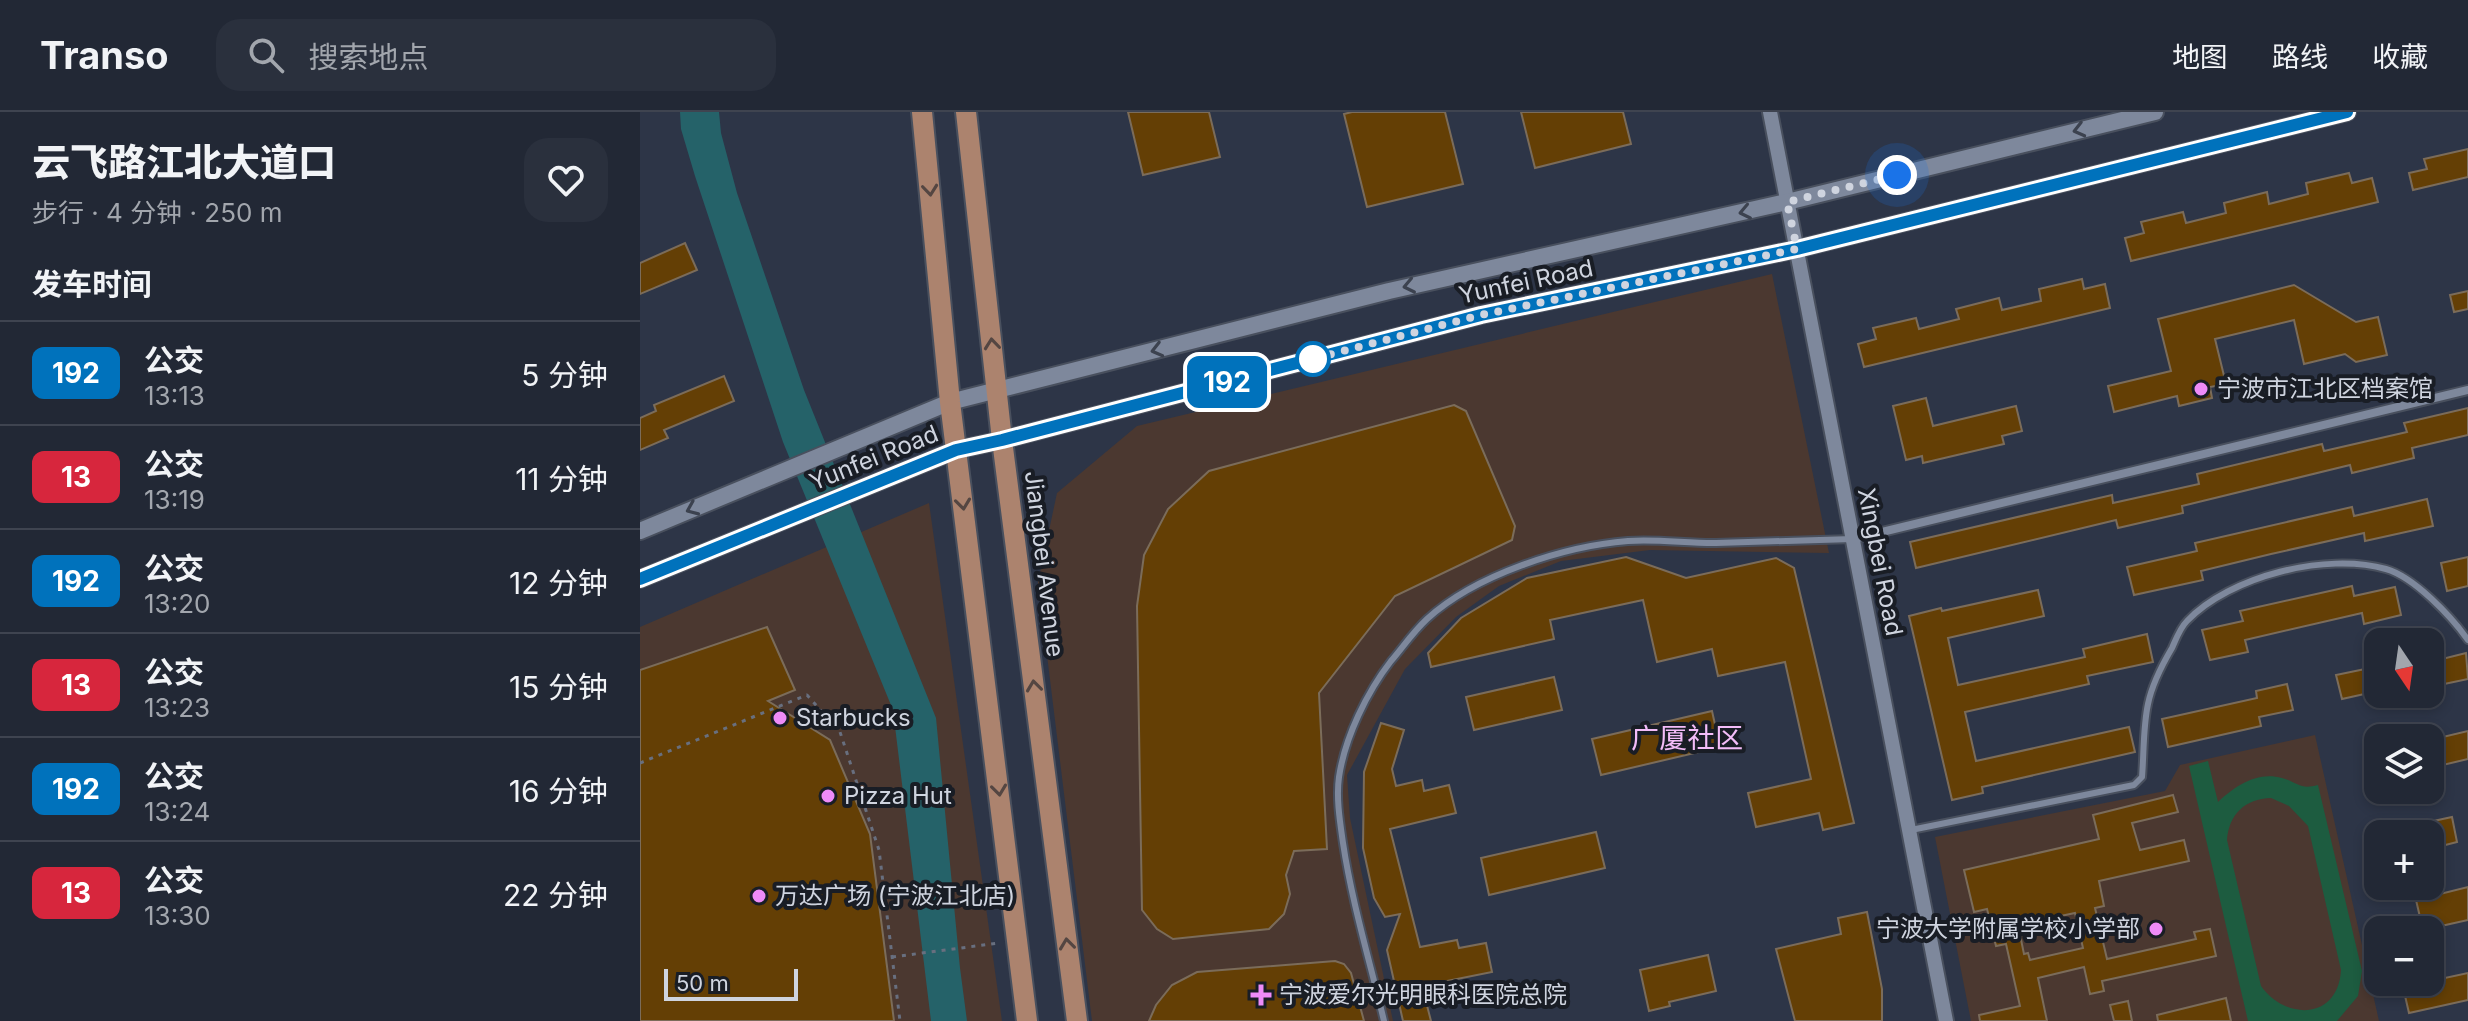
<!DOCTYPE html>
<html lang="zh">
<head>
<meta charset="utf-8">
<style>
  body { margin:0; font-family:Inter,"Noto Sans SC",sans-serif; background:#2a303d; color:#f1f3f6; height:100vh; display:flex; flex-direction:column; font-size:30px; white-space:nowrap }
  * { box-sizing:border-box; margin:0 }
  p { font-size:26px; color:#a2a6ad }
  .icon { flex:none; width:44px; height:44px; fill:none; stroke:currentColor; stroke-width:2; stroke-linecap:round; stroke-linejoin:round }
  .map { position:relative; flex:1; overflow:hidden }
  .details { display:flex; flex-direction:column; background:#222835; width:640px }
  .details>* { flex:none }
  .badge { padding:0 16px; border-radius:12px; font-size:28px; line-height:52px }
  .needle { width:52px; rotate:167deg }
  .fabs { position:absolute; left:1724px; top:516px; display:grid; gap:16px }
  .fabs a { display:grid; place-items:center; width:80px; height:80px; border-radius:16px; background:#222835; box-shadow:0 4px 12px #0003,0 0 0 2px #3f4450; font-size:40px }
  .scale { position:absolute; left:24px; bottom:20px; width:134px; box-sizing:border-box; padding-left:8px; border:4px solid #cfd4df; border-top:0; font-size:22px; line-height:28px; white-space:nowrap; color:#cfd4df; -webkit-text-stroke:6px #191d25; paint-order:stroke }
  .you { position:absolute; width:40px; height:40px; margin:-20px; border:6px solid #fff; border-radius:50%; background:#1a73e8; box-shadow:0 0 0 12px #1a73e833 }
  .map>.badge { position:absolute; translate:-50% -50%; box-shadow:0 0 0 4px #fff }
  h2 { padding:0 32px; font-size:30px; line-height:72px }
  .round { display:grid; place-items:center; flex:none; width:84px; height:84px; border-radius:24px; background:#2a303d }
  .head { display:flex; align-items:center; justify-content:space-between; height:136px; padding:0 32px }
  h1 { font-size:38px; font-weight:800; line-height:60px }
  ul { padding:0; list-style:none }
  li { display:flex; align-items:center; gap:24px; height:104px; padding:0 32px; border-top:2px solid #3f4450 }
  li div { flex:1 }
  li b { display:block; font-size:30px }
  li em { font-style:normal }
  li .badge { min-width:88px; font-weight:700; text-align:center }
  header { display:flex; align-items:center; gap:48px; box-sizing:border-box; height:112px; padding:0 40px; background:#222835; border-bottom:2px solid #3f4450 }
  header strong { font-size:38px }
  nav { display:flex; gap:44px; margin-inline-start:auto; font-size:28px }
  .search { width:560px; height:72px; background:#2a303d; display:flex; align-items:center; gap:20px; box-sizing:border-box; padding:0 28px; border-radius:24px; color:#a2a6ad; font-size:30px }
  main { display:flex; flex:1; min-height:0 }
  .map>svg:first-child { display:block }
</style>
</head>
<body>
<header>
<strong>Transo</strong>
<div class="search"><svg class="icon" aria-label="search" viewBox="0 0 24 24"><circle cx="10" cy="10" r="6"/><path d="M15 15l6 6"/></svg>搜索地点</div>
<nav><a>地图</a><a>路线</a><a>收藏</a></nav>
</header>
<main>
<section class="details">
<div class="head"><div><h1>云飞路江北大道口</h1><p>步行 · 4 分钟 · 250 m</p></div><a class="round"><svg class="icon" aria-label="heart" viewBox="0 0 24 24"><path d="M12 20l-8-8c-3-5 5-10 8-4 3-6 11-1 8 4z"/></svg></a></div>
<h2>发车时间</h2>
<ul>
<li><span class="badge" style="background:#0072bc;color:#fff">192</span><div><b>公交</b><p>13:13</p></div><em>5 分钟</em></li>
<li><span class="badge" style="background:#d7263d;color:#fff">13</span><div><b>公交</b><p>13:19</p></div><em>11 分钟</em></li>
<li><span class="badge" style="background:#0072bc;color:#fff">192</span><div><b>公交</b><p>13:20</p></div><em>12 分钟</em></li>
<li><span class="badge" style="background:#d7263d;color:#fff">13</span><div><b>公交</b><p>13:23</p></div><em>15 分钟</em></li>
<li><span class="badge" style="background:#0072bc;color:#fff">192</span><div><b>公交</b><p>13:24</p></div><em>16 分钟</em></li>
<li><span class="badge" style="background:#d7263d;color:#fff">13</span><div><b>公交</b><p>13:30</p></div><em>22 分钟</em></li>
</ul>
</section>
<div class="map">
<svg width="1828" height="909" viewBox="0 0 1828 909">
  <rect width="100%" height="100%" fill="#2d3547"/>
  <g fill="#4b3830">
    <polygon points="1132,162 1189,441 1010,438 921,449 859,474 816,505 765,557 707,663 710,706 753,909 452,909 398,470 417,381 497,314"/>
    <polygon points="289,391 362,909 0,909 0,515"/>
    <polygon points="1675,623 1739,909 1331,909 1295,725 1525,679 1540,653"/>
  </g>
  <path fill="#1d5c40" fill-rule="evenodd" d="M1568,649L1578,690C1595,674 1617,659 1642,666C1659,671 1660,678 1678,673L1722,859L1718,884L1697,909H1608L1549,654ZM1631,686L1649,694L1668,714L1701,858C1698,908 1646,909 1621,874L1587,728C1589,702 1605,687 1631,686Z"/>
  <polygon fill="#256269" points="40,0 79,0 81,21 97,81 164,278 296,606 320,856 327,909 291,909 253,598 143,330 55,64 41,17"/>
  <g fill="#643f05" stroke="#7b6c5a" stroke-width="2" fill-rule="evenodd">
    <polygon points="488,0 569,0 580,45 503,63"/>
    <polygon points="712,0 805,0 823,72 727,95 704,2"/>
    <polygon points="881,0 983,0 991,32 895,56"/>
    <polygon points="1828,37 1828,65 1773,78 1769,61 1787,57 1784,47"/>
    <polygon points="1709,61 1712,71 1732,66 1738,90 1491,149 1485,126 1504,121 1501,110 1543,100 1546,111 1586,101 1584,91 1627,80 1629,92 1668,82 1666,71"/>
    <polygon points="45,131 57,158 0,182 0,151"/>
    <polygon points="1442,167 1444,177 1465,172 1470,196 1224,255 1218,232 1236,227 1233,216 1276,206 1279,217 1319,207 1316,197 1359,186 1362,198 1401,189 1399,177"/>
    <polygon points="1654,173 1716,210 1738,205 1747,243 1716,250 1705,242 1664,252 1654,208 1575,227 1586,272 1570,275 1572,286 1539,294 1537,284 1474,300 1468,274 1531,259 1518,207"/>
    <polygon points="1828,179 1828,197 1814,200 1810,183"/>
    <polygon points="84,264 94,289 24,318 28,326 0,338 0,306 16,299 14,293"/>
    <polygon points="1286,286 1293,314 1376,294 1382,319 1362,324 1364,332 1283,351 1282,344 1266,348 1253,294"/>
    <polygon points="814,293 826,299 875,414 872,428 755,484 679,581 687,737 654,739 646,763 650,782 644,802 629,817 533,827 517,817 502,798 497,494 504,443 528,397 569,359"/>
    <polygon points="1828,296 1828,323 1772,336 1774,346 1712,361 1710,353 1542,394 1543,401 1478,416 1476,408 1276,456 1270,430 1472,383 1473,391 1559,372 1557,362 1682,332 1684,339 1767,320 1764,311"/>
    <polygon points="1787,387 1793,414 1725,429 1724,421 1631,442 1561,459 1563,468 1494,483 1487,455 1557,439 1555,431 1712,395 1714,404"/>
    <polygon points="986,445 1046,466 1136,446 1154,456 1214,711 1183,718 1179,701 1116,715 1108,681 1171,667 1145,550 1078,564 1072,537 1017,550 1003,488 910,508 914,527 791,555 788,541 821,506 887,466"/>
    <polygon points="1828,445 1828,474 1807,479 1801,451"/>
    <polygon points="1712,474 1714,484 1755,475 1761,503 1724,512 1722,501 1605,528 1608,540 1570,548 1562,518 1603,509 1600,499"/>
    <polygon points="1398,478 1404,504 1308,526 1318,573 1445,545 1443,537 1507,522 1513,550 1447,564 1449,572 1325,600 1336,649 1489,615 1495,640 1342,675 1343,681 1312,688 1269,504 1301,496 1302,499"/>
    <polygon points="127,515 155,578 128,589 190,628 230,722 254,909 0,909 0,558"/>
    <polygon points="1826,541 1828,567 1790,575 1790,550"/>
    <polygon points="1730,556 1731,563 1738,561 1738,579 1702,587 1696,563"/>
    <polygon points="914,565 922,598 834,618 826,585"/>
    <polygon points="1647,572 1653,598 1619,605 1621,614 1528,635 1522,607 1617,586 1616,579"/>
    <polygon points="1072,599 1080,635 961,663 952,627"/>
    <polygon points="741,611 764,618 752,657 756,674 782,668 784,679 809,673 816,701 750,717 780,835 817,828 819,836 846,831 852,860 782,874 791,909 763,909 747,838 760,802 745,805 734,786 723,736 724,660"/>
    <polygon points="1828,619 1828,647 1790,656 1790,628"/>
    <path d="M1533,683L1538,700L1492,711L1500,738L1544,728L1549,749L1459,769L1464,794L1455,796L1467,847L1556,827L1554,820L1570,817L1576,844L1462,869L1464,879L1450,882L1444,855L1398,866L1407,909H1340L1339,903L1380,894L1366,832L1356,834L1347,797L1334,800L1324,758L1459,727L1453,703ZM1435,801L1443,836L1390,848L1388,841L1384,842L1378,813Z"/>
    <polygon points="1812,705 1817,730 1790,737 1790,722 1762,722 1761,716"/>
    <polygon points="956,720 965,756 849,783 841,746"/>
    <polygon points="1828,775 1828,808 1783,818 1776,788"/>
    <polygon points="1227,800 1242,877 1242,909 1155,909 1136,837 1201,822 1198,806"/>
    <polygon points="1068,843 1076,879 1029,890 1030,894 1009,899 1000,858"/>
    <polygon points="695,849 704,852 711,861 724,909 509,909 516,893 532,873 557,860"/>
    <polygon points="1828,861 1828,888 1769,901 1763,875"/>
    <polygon points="1586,886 1591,909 1518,909 1517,903"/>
    <polygon points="1488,889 1492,909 1474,909 1470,893"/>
  </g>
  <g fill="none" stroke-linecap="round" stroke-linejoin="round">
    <g stroke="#49505e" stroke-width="10">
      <g id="service">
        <path d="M1271,718L1494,673L1502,665C1504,641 1503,615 1508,592C1512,572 1522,553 1532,536C1536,527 1540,516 1547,509C1590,464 1686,440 1746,457C1774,465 1811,504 1828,528"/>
        <path d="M744,909C730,850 712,791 703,731C700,710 696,686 699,665C705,625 727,580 751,549C763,535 773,520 787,507C835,463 924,434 988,429C1016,427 1045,431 1073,431C1120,430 1167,428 1213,427"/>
      </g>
    </g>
    <g stroke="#49505e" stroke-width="12">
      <polyline id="minor" points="1213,427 1828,278"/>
    </g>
    <g stroke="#49505e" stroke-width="18">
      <polyline id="tertiary" points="1130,0 1306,909"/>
    </g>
    <g stroke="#49505e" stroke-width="20">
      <g id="secondary">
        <polyline points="0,419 310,290 749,179 1147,90 1515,0"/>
        <polyline points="0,467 316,338 362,328 841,203 1157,137 1707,0"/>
      </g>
    </g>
    <g stroke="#49505e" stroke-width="24">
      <g id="primary">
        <polyline points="282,0 310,290 387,909"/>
        <polyline points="326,0 362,328 437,909"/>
      </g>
    </g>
    <g stroke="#686f7f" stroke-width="3" stroke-dasharray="4 6" stroke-linecap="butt">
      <polyline points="167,613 179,596"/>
      <polyline points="0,651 167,583 200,620 239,738 260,909"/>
      <polyline points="252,845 359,831"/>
    </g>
    <use href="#service" stroke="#7e889c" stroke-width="6"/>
    <use href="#minor" stroke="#7e889c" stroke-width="8"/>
    <use href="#tertiary" stroke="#7e889c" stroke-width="14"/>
    <use href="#secondary" stroke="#7e889c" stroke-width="16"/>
    <use href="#primary" stroke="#ac836e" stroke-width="20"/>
  </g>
  <defs><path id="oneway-chevron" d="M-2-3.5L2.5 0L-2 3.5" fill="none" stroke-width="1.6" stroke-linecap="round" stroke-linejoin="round" transform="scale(2)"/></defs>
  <g stroke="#3c424f">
    <use href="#oneway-chevron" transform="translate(1439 18) rotate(166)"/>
    <use href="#oneway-chevron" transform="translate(1105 100) rotate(168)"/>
    <use href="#oneway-chevron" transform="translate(769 174) rotate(168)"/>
    <use href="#oneway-chevron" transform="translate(517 238) rotate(166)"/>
    <use href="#oneway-chevron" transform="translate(52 397) rotate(157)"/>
  </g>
  <g stroke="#544642">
    <use href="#oneway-chevron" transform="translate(290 78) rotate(84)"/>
    <use href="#oneway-chevron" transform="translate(352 232) rotate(-96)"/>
    <use href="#oneway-chevron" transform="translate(323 392) rotate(83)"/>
    <use href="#oneway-chevron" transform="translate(394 574) rotate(-97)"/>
    <use href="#oneway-chevron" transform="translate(359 678) rotate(83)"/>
    <use href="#oneway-chevron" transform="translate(427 832) rotate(-97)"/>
  </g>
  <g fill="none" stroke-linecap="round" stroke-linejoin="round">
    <g stroke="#fff" stroke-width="18">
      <polyline id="line" points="0,467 316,338 362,328 841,203 1157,137 1707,0"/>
    </g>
    <use href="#line" stroke="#0072bc" stroke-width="12"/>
    <polyline stroke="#cfd4df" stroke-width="8" stroke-dasharray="0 14.4" points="673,247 661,250 841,203 1157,137 1147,90 1257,63"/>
  </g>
  <circle fill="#fff" stroke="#0072bc" stroke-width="4" cx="673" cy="247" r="16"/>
  <g fill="#ee8bf8" stroke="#191d25" stroke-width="3">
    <circle cx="1561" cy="277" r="8"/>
    <circle cx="140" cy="606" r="8"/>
    <circle cx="188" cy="684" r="8"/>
    <circle cx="119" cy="784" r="8"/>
    <circle cx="1516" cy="817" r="8"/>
    <path d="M617 871h8v8h8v8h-8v8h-8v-8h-8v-8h8z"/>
  </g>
  <g text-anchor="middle" stroke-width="8" stroke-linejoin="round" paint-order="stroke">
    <g font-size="24" fill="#cfd4df" stroke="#191d25">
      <text transform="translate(886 170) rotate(-12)" y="8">Yunfei Road</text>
      <text transform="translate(234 346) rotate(-22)" y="8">Yunfei Road</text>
      <text transform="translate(1240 450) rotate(79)" y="8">Xingbei Road</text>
      <text transform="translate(404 452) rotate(83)" y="8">Jiangbei Avenue</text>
    </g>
    <g font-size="24" fill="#cfd4df" stroke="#191d25" text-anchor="start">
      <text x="1577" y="285">宁波市江北区档案馆</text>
      <text x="156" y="614">Starbucks</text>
      <text x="204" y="692">Pizza Hut</text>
      <text x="135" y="792">万达广场 (宁波江北店)</text>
      <text x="1500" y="825" text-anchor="end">宁波大学附属学校小学部</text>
      <text x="639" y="891">宁波爱尔光明眼科医院总院</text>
    </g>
    <g font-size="28" fill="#f3bcf8" stroke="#191d25">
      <text x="1047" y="636">广厦社区</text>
    </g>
  </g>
</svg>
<div class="fabs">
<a><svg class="needle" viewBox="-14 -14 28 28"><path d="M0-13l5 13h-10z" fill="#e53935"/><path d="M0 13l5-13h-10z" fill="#a2a6ad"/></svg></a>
<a><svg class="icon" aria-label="layers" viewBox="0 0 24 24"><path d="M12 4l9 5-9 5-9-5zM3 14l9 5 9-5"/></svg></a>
<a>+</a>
<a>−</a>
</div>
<div class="scale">50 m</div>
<div class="you" style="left:1257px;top:63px"></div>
<b class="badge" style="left:587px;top:270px;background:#0072bc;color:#fff">192</b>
</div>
</main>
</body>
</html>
